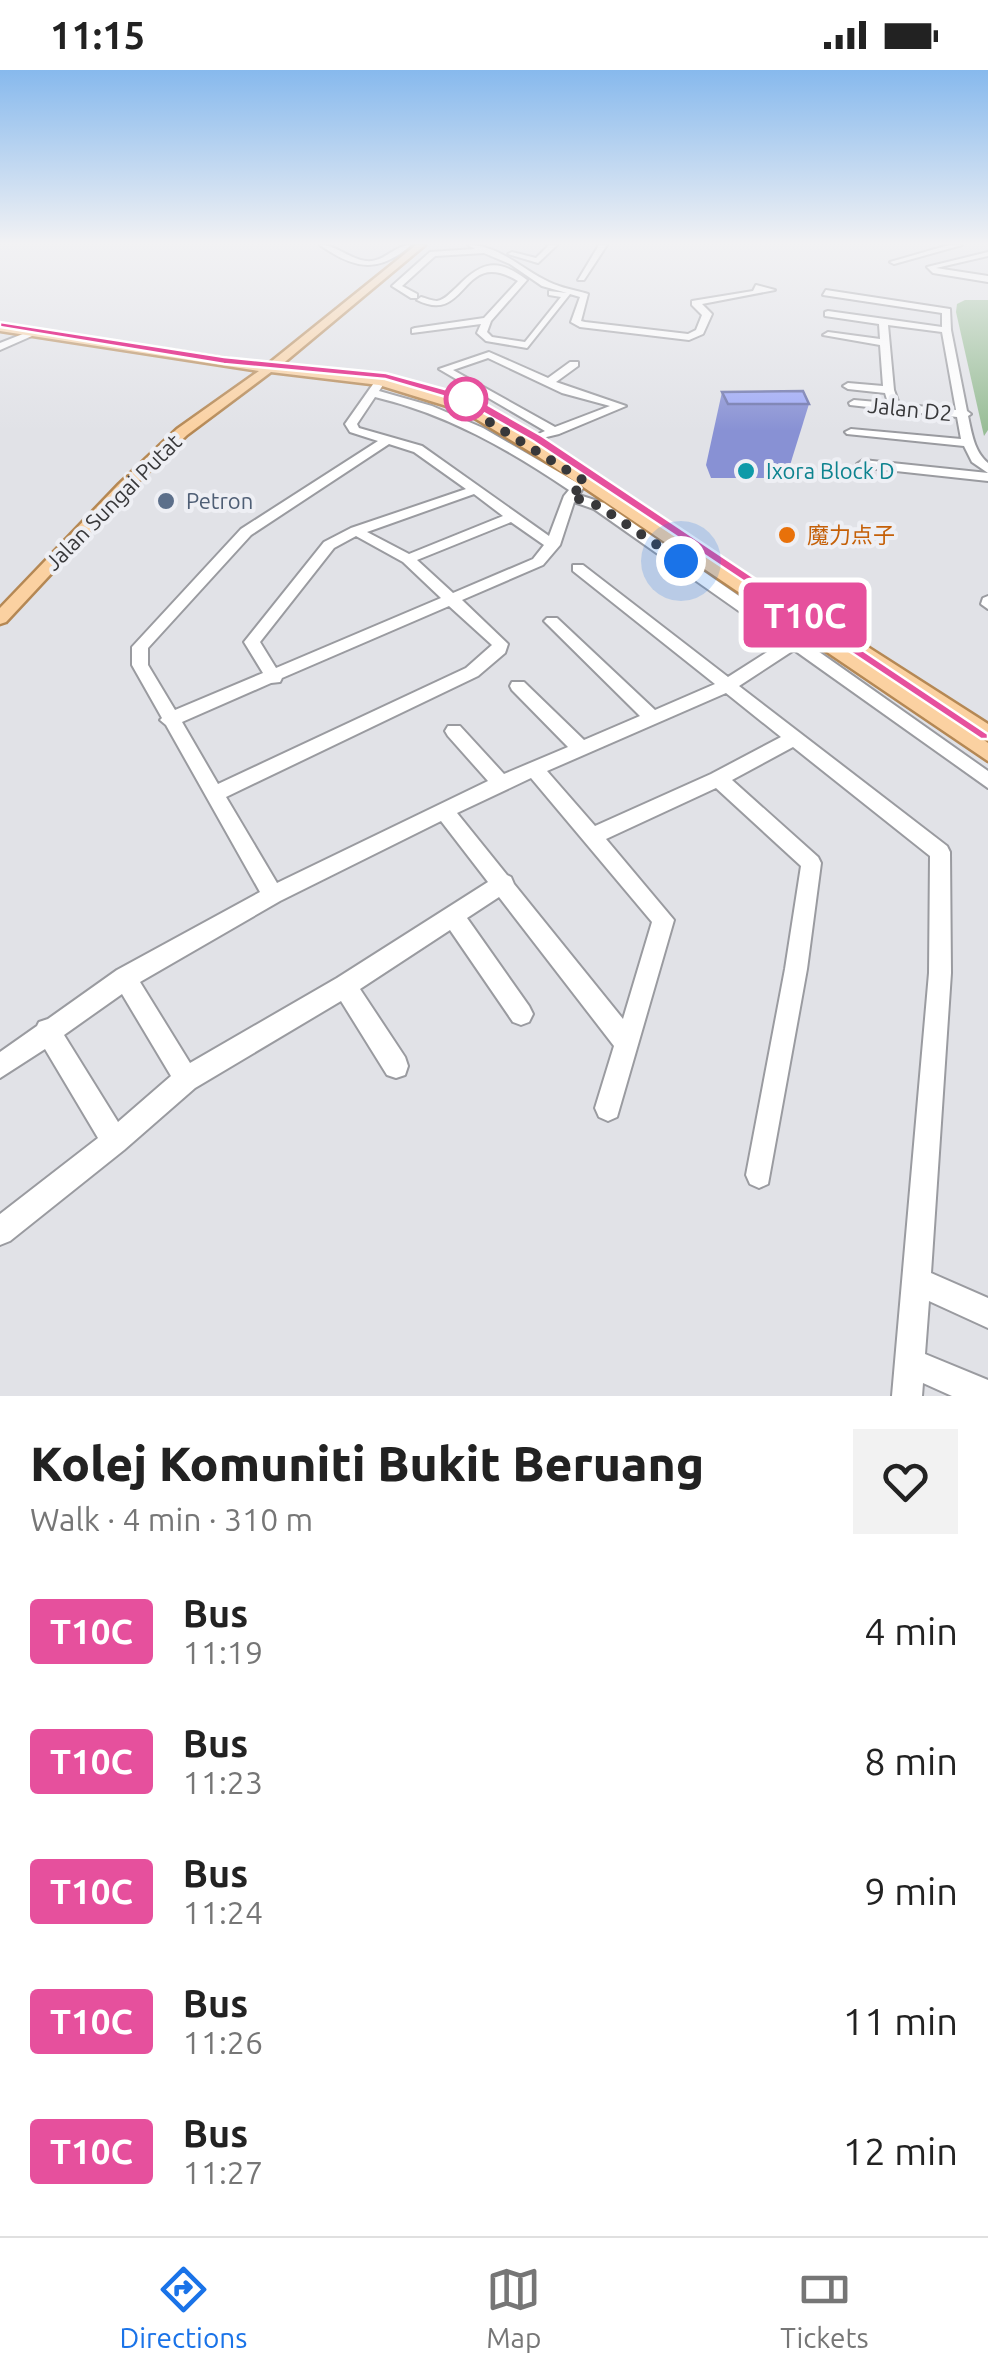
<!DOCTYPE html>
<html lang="en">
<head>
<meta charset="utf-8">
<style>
  body { margin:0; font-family:Ubuntu,"Noto Sans SC",sans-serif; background:#f2f2f2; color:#222; height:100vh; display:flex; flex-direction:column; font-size:38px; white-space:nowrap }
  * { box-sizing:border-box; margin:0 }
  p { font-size:32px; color:#767676 }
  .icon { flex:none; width:55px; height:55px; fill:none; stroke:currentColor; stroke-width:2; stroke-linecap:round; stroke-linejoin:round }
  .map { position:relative; height:1326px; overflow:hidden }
  .details { display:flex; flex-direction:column; background:#fff; flex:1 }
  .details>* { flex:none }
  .badge { padding:0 20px; border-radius:8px; font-size:35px; line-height:65px }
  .you { position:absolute; width:50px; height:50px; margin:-25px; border:8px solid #fff; border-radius:50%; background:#1a73e8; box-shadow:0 0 0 15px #1a73e833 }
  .map>.badge { position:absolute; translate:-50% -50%; box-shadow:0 0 0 5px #fff }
  .round { display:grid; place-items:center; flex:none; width:105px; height:105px; border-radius:0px; background:#f2f2f2 }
  .summary { display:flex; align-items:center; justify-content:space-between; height:170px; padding:0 30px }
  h1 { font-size:48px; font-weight:800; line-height:75px }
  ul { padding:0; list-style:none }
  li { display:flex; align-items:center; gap:30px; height:130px; padding:0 30px }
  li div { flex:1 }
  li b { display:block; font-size:38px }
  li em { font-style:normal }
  li .badge { min-width:110px; font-weight:700; text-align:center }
  .status { display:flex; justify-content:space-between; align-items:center; height:70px; padding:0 50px; background:#fff; direction:ltr }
  .status svg { height:28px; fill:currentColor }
  .tab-bar { display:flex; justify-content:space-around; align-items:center; height:140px; border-top:2px solid #e0e0e0; background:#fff; font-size:28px; color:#767676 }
  .tab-bar a { display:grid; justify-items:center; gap:5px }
  .tab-bar .on { color:#1a73e8 }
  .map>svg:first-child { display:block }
</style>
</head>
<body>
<div class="status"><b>11:15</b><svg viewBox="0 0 49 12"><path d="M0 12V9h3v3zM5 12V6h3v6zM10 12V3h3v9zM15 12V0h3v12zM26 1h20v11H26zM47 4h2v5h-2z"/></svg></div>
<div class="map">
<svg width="988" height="1326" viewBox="0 0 988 1326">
  <rect width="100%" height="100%" fill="#e1e2e7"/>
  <polygon fill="#98bd96" points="965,230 988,230 988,360 984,366 956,242 957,234"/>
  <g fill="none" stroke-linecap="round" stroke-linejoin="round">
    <g stroke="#9a9ba0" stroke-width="4">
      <g id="minor">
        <path d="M320,175C337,175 349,189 366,191C384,193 394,175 411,175C378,204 354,199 320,175Z"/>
        <path d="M468,175C500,175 522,200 549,212C561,218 575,220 588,224L581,251L585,252L688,264L696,260L702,245L692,235V231L753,221L756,215L775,220L702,234L712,244L703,264L689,270L580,257L571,252L580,227L570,224L527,278L486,271L477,263L481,254L412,263V259L415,258L484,248L518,211C460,176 469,256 417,230L421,227C425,228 433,231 437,231C445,230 451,222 457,217C482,191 498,188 527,210L491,251L487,262L492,267L525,272L561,227L549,225V221L567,223L542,216L510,194L484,183L435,186L402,216L417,224V228H411L392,216L430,182L475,179Z"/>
        <polygon points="549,175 557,175 538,193 508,184 512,182 536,188"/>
        <polygon points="599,175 607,175 584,210 578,210"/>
        <polygon points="949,175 962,175 894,194 890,192"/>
        <polygon points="988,182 988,186 936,198 988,206 988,212 933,203 927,197"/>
        <path d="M826,220L950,239L951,260L967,341L971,344L968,346C972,364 974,381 988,393V403L972,392L964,376L847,364L845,362L851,359L961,369L957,347L850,335L849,333L854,330L888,333L885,323L848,319L843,316L848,313L883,316L880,275L823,265L828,262L880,269L879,254L825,246V242L828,241L942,257V243L823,225ZM888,255L942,262L956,340L899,334L894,320Z"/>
        <polygon points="33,260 41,262 0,280 0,273"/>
        <path d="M489,282L548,308L570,292H578V296L556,312L626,336L559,364L534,370V366L545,361L439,299ZM488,288L562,323L610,336L555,357L453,300Z"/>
        <path d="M380,309L385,312L379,321L432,336L483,358L581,415L583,418L579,425L604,433L794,564L804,558H814L817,562L805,572L988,701V718L794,580L739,616L947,776L950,782L951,903L931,1203L988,1228V1258L929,1231L925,1284L988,1310V1326H952L923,1313L922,1326H892L929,903L930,786L793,677L732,710L818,787L821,793L807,899L768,1114L759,1118L750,1114L746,1105L785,899L801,796L716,718L606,769L674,850L617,1047L608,1051L599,1047L595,1038L614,976L499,827L467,848L529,936L533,944L529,952L521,955L513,952L450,860L360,919L405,987L408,996L405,1005L396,1008L387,1005L341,931L195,1018L124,1080L10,1171L0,1175V1144L98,1068L45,979L0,1008V982L37,956L39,952L48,949L117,900L260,822L166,655L160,650L162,648L132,595V577L241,459L378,371L350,362L345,354L376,310ZM375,327C447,344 508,379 569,420L564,426L549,466L422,376L359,358L357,354ZM389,374L414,382L466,419L351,458L324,472L244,572L263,603L175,640L148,595V578L251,465ZM474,424L503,446L409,484L367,462ZM574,432L594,439L783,572L728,607L583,495H573V501L715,614L655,640L557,548H547L544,551L547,554L640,646L584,670L524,612H512L510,616L512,620L568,677L504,704L460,656H448L445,661L448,666L488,711L277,813L226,727L478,606L505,583L508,574L462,530L543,495L560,475ZM511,452L544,475L533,489L453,523L417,490ZM356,466L403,492L441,528L276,598L260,572L334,478ZM449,536L492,575L466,598L218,714L182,652L271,613L280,612L282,608ZM726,623L781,667L711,704L595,756L547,701ZM531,708L652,852L623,949L514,814L511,807L507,805L457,743ZM441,751L488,812L337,908L190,993L140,912L280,831ZM122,924L171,1006L118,1052L64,965Z"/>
        <polygon points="863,390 988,403 988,411 859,397 857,394"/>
        <polygon points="988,526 988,539 981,534 983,528"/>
      </g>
    </g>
    <g stroke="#b58854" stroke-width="5">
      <polygon id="major" points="416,175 425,175 280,296 380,308 471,335 549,381 836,572 837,565 849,565 988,654 988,671 984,670 988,673 988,691 539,387 463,341 379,315 271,302 187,365 129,420 6,552 0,554 0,538 119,414 177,359 259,301 0,261 0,255 267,295"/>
    </g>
    <use href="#minor" fill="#fff" fill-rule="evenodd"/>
    <use href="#major" fill="#fbd1a1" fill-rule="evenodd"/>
  </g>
  <polygon fill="#8891d4" points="722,322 809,334 786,408 711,408 706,395"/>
  <polygon fill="#9ea9f6" stroke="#6f76ac" stroke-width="2.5" points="803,321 809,334 728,334 722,322"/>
  <linearGradient id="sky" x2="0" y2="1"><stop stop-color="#87b9ed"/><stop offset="0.48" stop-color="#f2f2f4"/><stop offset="1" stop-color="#f2f2f4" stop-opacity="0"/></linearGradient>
  <rect width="988" height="361" fill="url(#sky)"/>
  <polygon fill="#e6509d" stroke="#fff" stroke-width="2.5" points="0,252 224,287 386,303 474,327 542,366 988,664 988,669 981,669 533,371 466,333 385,309 224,294 0,257"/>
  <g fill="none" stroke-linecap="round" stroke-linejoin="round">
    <polyline stroke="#38383a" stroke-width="10" stroke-dasharray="0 18" points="466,329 467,338 586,412 570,426 599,436 681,491"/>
  </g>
  <circle fill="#fff" stroke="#e6509d" stroke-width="5" cx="466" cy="329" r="20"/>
  <circle fill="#0f9aa8" stroke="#eeeff4" stroke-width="4" cx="746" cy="401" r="10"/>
  <circle fill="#5c6f8a" stroke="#eeeff4" stroke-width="4" cx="166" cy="431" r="10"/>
  <circle fill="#e8710a" stroke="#eeeff4" stroke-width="4" cx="787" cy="465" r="10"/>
  <g text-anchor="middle" stroke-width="8" stroke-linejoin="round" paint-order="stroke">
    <g font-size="22" fill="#38383a" stroke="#eeeff4">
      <text transform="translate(910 339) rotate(6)" y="8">Jalan D2</text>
      <text transform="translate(113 432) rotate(-45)" y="8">Jalan Sungai Putat</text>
    </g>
    <g font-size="22" fill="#0d838f" stroke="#eeeff4" text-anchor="start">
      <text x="766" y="409">Ixora Block D</text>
    </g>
    <g font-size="22" fill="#4e5e75" stroke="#eeeff4" text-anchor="start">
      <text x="186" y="439">Petron</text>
    </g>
    <g font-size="22" fill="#c56008" stroke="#eeeff4" text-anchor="start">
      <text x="807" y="473">魔力点子</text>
    </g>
  </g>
</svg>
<div class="you" style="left:681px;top:491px"></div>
<b class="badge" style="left:805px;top:545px;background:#e6509d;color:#fff">T10C</b>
</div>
<section class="details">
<div class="summary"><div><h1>Kolej Komuniti Bukit Beruang</h1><p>Walk · 4 min · 310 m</p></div><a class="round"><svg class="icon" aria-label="heart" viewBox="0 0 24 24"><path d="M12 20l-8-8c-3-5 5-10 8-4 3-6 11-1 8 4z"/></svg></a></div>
<ul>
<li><span class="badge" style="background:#e6509d;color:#fff">T10C</span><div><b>Bus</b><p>11:19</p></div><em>4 min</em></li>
<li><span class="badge" style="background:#e6509d;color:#fff">T10C</span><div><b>Bus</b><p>11:23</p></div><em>8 min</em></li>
<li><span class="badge" style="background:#e6509d;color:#fff">T10C</span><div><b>Bus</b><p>11:24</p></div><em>9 min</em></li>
<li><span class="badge" style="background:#e6509d;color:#fff">T10C</span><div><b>Bus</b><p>11:26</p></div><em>11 min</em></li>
<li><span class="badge" style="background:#e6509d;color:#fff">T10C</span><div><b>Bus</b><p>11:27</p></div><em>12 min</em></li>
</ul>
</section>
<nav class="tab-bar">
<a class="on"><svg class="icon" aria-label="directions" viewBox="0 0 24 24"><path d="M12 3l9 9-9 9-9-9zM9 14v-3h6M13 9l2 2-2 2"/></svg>Directions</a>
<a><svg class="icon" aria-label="map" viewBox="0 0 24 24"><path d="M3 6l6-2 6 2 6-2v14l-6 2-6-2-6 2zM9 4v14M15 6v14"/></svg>Map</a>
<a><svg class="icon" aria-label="tickets" viewBox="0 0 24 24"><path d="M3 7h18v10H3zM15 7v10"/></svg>Tickets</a>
</nav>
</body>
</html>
